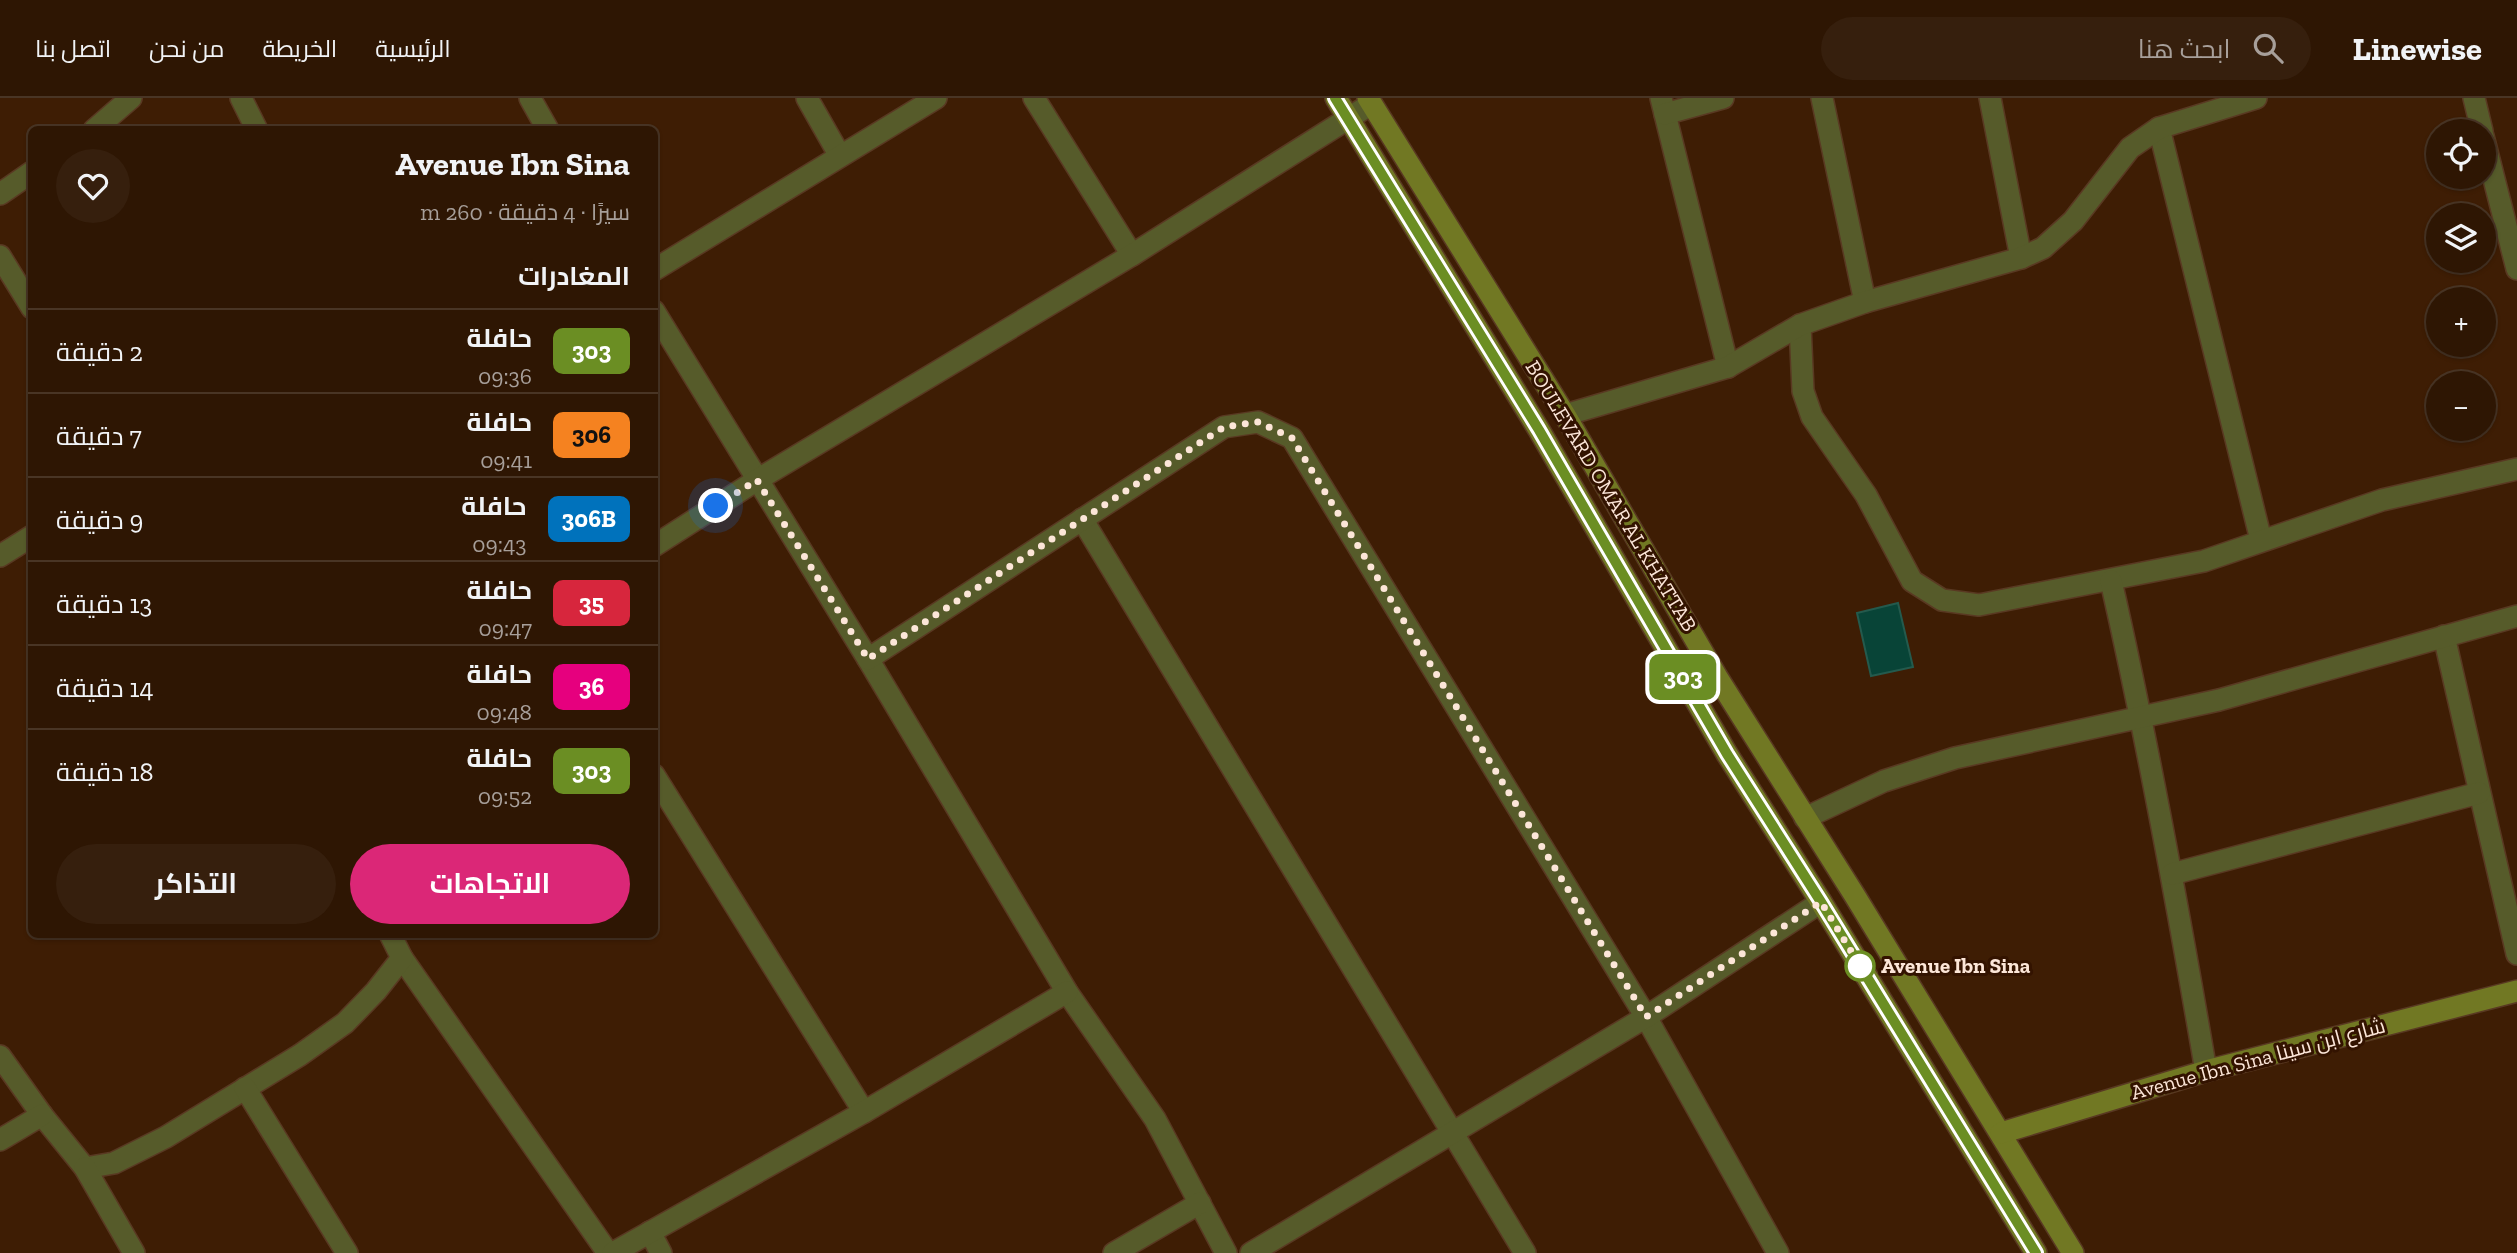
<!DOCTYPE html>
<html lang="ar">
<head>
<meta charset="utf-8">
<style>
  body { margin:0; font-family:"Zilla Slab",Cairo,serif; background:#361f0d; color:#f1f3f6; direction:rtl; height:100vh; display:flex; flex-direction:column; font-size:26px; white-space:nowrap }
  * { box-sizing:border-box; margin:0 }
  p { font-size:23px; color:#a79f9a }
  .icon { flex:none; width:38px; height:38px; fill:none; stroke:currentColor; stroke-width:2; stroke-linecap:round; stroke-linejoin:round }
  .map { position:relative; flex:1; overflow:hidden; direction:ltr }
  .side { position:absolute; left:28px; top:28px; width:630px; height:812px; display:flex; flex-direction:column; background:#2e1603; border-radius:10px; box-shadow:0 2px 5px #0004,0 0 0 2px #493525; direction:rtl }
  .side>* { flex:none }
  .badge { padding:0 14px; border-radius:10px; font-size:24px; line-height:46px }
  .buttons { position:absolute; left:2426px; top:21px; display:grid; gap:14px }
  .buttons a { display:grid; place-items:center; width:70px; height:70px; border-radius:50%; background:#2e1603; box-shadow:0 2px 5px #0004,0 0 0 2px #493525; font-size:35px }
  .you { position:absolute; width:35px; height:35px; margin:-18px; border:5px solid #fff; border-radius:50%; background:#1a73e8; box-shadow:0 0 0 10px #1a73e833 }
  .map>.badge { position:absolute; translate:-50% -50%; box-shadow:0 0 0 4px #fff }
  h2 { padding:0 28px; font-size:26px; line-height:63px }
  .round { display:grid; place-items:center; flex:none; width:74px; height:74px; border-radius:37px; background:#361f0d }
  .summary { display:flex; align-items:center; justify-content:space-between; height:119px; padding:0 28px }
  h1 { font-size:33px; font-weight:700; line-height:52px }
  .primary-button { display:flex; gap:14px; margin-top:auto; padding:14px 28px }
  .primary-button a { flex:1; height:80px; border-radius:42px; background:#db2777; color:#fff; font-size:28px; font-weight:700; line-height:80px; text-align:center }
  .primary-button a+a { background:#361f0d; color:#f1f3f6 }
  ul { padding:0; list-style:none }
  li { display:flex; align-items:center; gap:21px; height:84px; padding:0 28px; border-top:2px solid #493525 }
  li div { flex:1 }
  li b { display:block; font-size:26px }
  li em { font-style:normal }
  li .badge { min-width:77px; font-weight:700; text-align:center }
  header { display:flex; align-items:center; gap:42px; box-sizing:border-box; height:98px; padding:0 35px; background:#2e1603; border-bottom:2px solid #493525 }
  header strong { font-size:33px }
  nav { display:flex; gap:38px; margin-inline-start:auto; font-size:24px }
  .search { width:490px; height:63px; background:#361f0d; display:flex; align-items:center; gap:18px; box-sizing:border-box; padding:0 24px; border-radius:38px; color:#a79f9a; font-size:26px }
  .map>svg:first-child { display:block }
</style>
</head>
<body>
<header>
<strong>Linewise</strong>
<div class="search"><svg class="icon" aria-label="search" viewBox="0 0 24 24"><circle cx="10" cy="10" r="6"/><path d="M15 15l6 6"/></svg>ابحث هنا</div>
<nav><a>الرئيسية</a><a>الخريطة</a><a>من نحن</a><a>اتصل بنا</a></nav>
</header>
<div class="map">
<svg width="2517" height="1155" viewBox="0 0 2517 1155">
  <rect width="100%" height="100%" fill="#3e1d04"/>
  <polygon fill="#084437" stroke="#245a4d" stroke-width="2" points="1898,505 1913,569 1871,578 1857,515"/>
  <g fill="none" stroke-linecap="round" stroke-linejoin="round">
    <g stroke="#593922" stroke-width="24">
      <g id="street">
        <polyline points="241,0 257,32"/>
        <polyline points="530,0 548,32"/>
        <polyline points="807,0 840,58"/>
        <polyline points="1034,0 1132,157"/>
        <polyline points="1661,0 1728,269"/>
        <polyline points="1822,0 1865,204"/>
        <polyline points="1990,0 2021,160"/>
        <polyline points="2474,0 2482,33"/>
        <polyline points="1665,16 1723,0"/>
        <polyline points="2159,30 2261,442"/>
        <polyline points="94,32 131,0"/>
        <polyline points="2483,38 2517,171"/>
        <polyline points="0,96 32,74"/>
        <polyline points="0,158 32,210"/>
        <polyline points="654,172 936,0"/>
        <polyline points="654,213 868,561 1067,894 1155,1021 1226,1155"/>
        <polyline points="1800,227 1803,293 1812,319 1866,397 1912,483 1942,502 1979,507 2204,463 2382,402 2517,371"/>
        <polyline points="1565,317 1728,269 1800,227 1865,204 2021,160 2043,150 2073,123 2130,50 2159,30 2256,0"/>
        <polyline points="1082,421 1525,1155"/>
        <polyline points="654,448 757,382 1132,157 1371,6"/>
        <polyline points="0,458 32,438"/>
        <path d="M2111,483C2148,645 2178,809 2206,973"/>
        <polyline points="2444,538 2517,856"/>
        <polyline points="868,561 1224,329 1258,324 1292,340 1646,919 1778,1155"/>
        <polyline points="654,677 864,1014"/>
        <polyline points="1805,720 1884,683 1955,660 2219,602 2517,518"/>
        <polyline points="2172,776 2479,695"/>
        <polyline points="402,860 608,1155"/>
        <polyline points="0,958 42,1017 85,1070 114,1065 166,1039 300,957 345,925 376,893 402,860 390,836"/>
        <polyline points="245,990 347,1155"/>
        <polyline points="0,1042 42,1017"/>
        <polyline points="85,1070 134,1155"/>
        <polyline points="650,1134 661,1155"/>
        <polyline points="613,1155 864,1014 1067,894"/>
        <polyline points="1114,1155 1200,1105"/>
        <polyline points="1251,1155 1646,919 1821,804"/>
      </g>
    </g>
    <g stroke="#593922" stroke-width="24">
      <g id="secondary">
        <polyline points="1336,0 1539,332 1727,656 1821,804 2036,1155"/>
        <polyline points="1368,0 1565,317 1717,579 1855,798 2073,1155"/>
        <polyline points="2001,1035 2206,973 2517,893"/>
      </g>
    </g>
    <use href="#street" stroke="#565b2a" stroke-width="21"/>
    <use href="#secondary" stroke="#717823" stroke-width="21"/>
  </g>
  <g fill="none" stroke-linecap="round" stroke-linejoin="round">
    <g stroke="#fff" stroke-width="16">
      <polyline id="line" points="1335,0 1539,332 1727,656 1821,804 2036,1155"/>
    </g>
    <use href="#line" stroke="#6b8e23" stroke-width="10"/>
    <polyline stroke="#fce6d8" stroke-width="7" stroke-dasharray="0 12.6" points="716,408 757,382 868,561 1224,329 1258,324 1292,340 1646,919 1821,804 1860,868"/>
  </g>
  <circle fill="#fff" stroke="#6b8e23" stroke-width="3.5" cx="1860" cy="868" r="14"/>
  <g text-anchor="middle" stroke-width="6" stroke-linejoin="round" paint-order="stroke">
    <g font-size="21" fill="#fce6d8" stroke="#331300">
      <text transform="translate(1611 398) rotate(59)" y="7">BOULEVARD OMAR AL KHATTAB</text>
      <text transform="translate(2258 961) rotate(-15)" y="7">Avenue Ibn Sina شارع ابن سينا</text>
    </g>
    <g font-size="21" font-weight="bold" fill="#fce6d8" stroke="#331300" text-anchor="start">
      <text x="1881" y="875">Avenue Ibn Sina</text>
    </g>
  </g>
</svg>
<div class="buttons">
<a><svg class="icon" aria-label="locate" viewBox="0 0 24 24"><circle cx="12" cy="12" r="6"/><path d="M12 2v4M12 18v4M2 12h4M18 12h4"/></svg></a>
<a><svg class="icon" aria-label="layers" viewBox="0 0 24 24"><path d="M12 4l9 5-9 5-9-5zM3 14l9 5 9-5"/></svg></a>
<a>+</a>
<a>−</a>
</div>
<div class="you" style="left:716px;top:408px"></div>
<b class="badge" style="left:1683px;top:579px;background:#6b8e23;color:#fff">303</b>
<section class="side">
<div class="summary"><div><h1>Avenue Ibn Sina</h1><p>سيرًا · 4 دقيقة · 260 m</p></div><a class="round"><svg class="icon" aria-label="heart" viewBox="0 0 24 24"><path d="M12 20l-8-8c-3-5 5-10 8-4 3-6 11-1 8 4z"/></svg></a></div>
<h2>المغادرات</h2>
<ul>
<li><span class="badge" style="background:#6b8e23;color:#fff">303</span><div><b>حافلة</b><p>09:36</p></div><em>2 دقيقة</em></li>
<li><span class="badge" style="background:#f58220;color:#111">306</span><div><b>حافلة</b><p>09:41</p></div><em>7 دقيقة</em></li>
<li><span class="badge" style="background:#0072bc;color:#fff">306B</span><div><b>حافلة</b><p>09:43</p></div><em>9 دقيقة</em></li>
<li><span class="badge" style="background:#d7263d;color:#fff">35</span><div><b>حافلة</b><p>09:47</p></div><em>13 دقيقة</em></li>
<li><span class="badge" style="background:#e6007e;color:#fff">36</span><div><b>حافلة</b><p>09:48</p></div><em>14 دقيقة</em></li>
<li><span class="badge" style="background:#6b8e23;color:#fff">303</span><div><b>حافلة</b><p>09:52</p></div><em>18 دقيقة</em></li>
</ul>
<div class="primary-button"><a>الاتجاهات</a><a>التذاكر</a></div>
</section>
</div>
</body>
</html>
